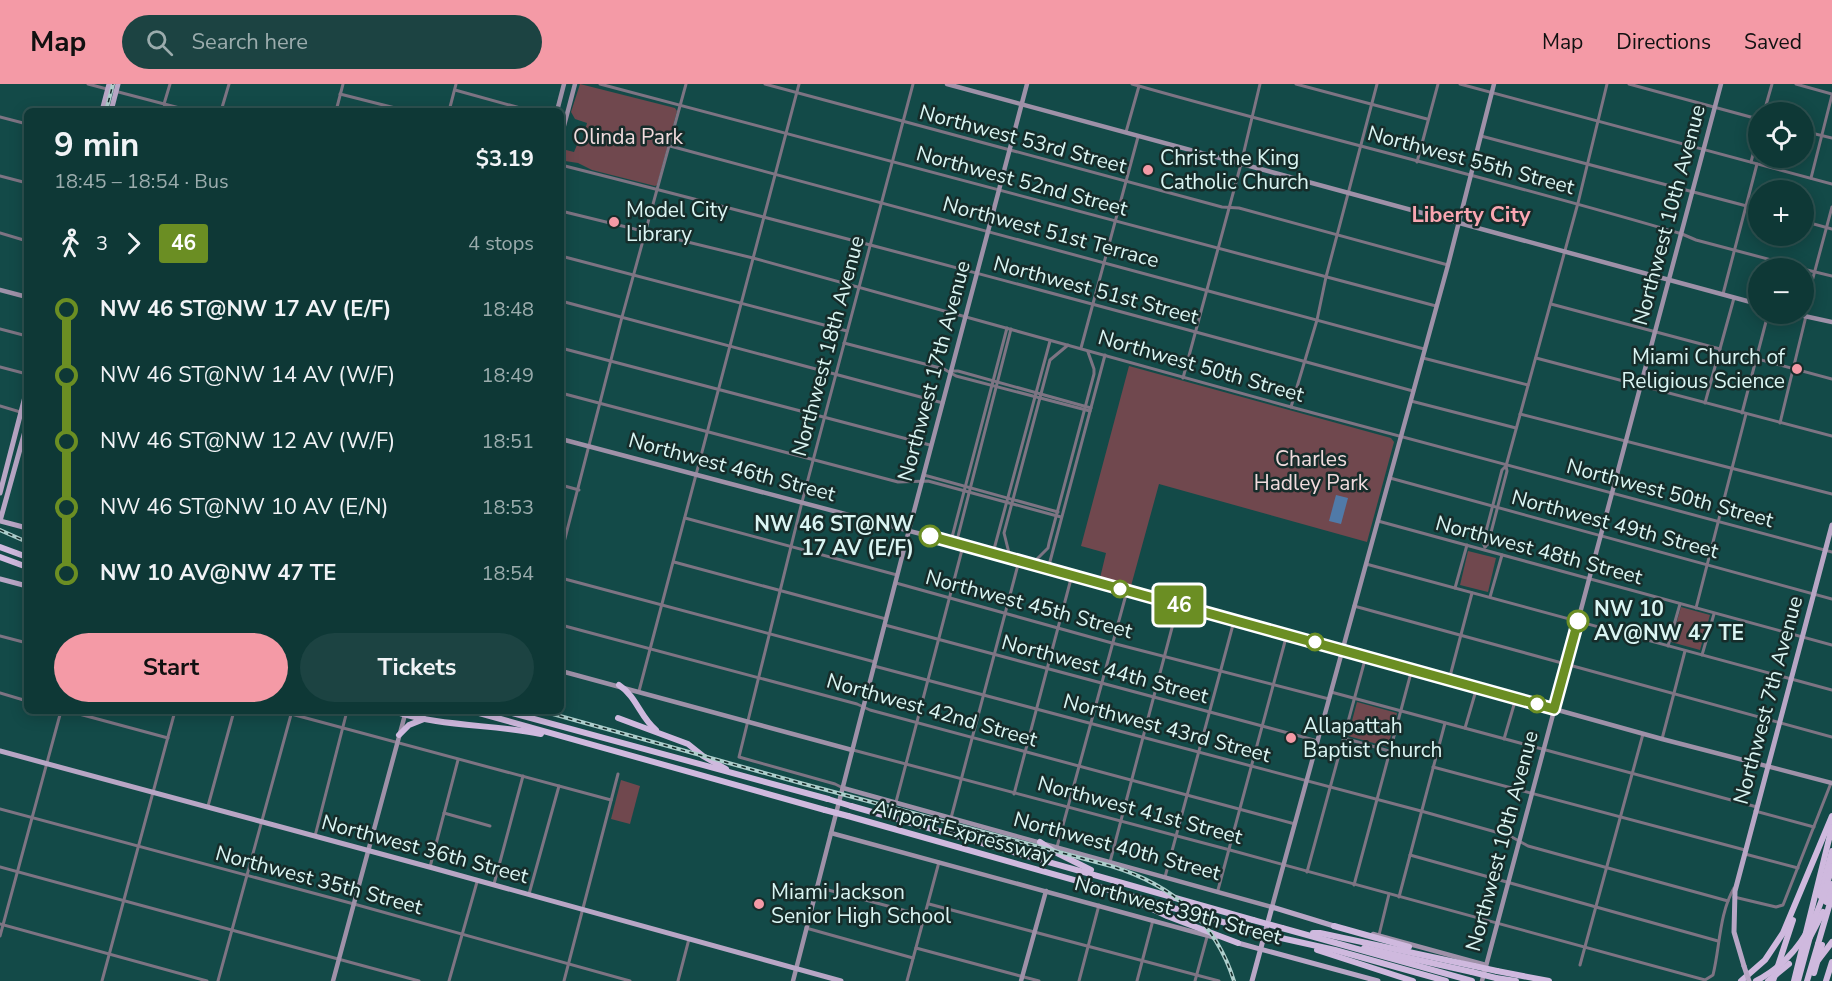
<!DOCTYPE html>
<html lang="en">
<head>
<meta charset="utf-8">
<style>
  body { margin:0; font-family:"Nunito Sans",sans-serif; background:#1c4342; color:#f1f3f6; height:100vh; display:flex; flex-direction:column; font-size:22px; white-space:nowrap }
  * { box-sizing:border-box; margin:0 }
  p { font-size:20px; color:#9bacad }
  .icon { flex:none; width:33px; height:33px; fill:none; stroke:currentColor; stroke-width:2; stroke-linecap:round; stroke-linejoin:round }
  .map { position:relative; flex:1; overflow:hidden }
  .sheet { position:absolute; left:24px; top:24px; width:540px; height:606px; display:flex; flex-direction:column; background:#0e3836; border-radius:9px; box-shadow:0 3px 15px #0003,0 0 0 2px #2e5251 }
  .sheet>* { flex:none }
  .badge { padding:0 12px; border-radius:4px; font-size:21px; line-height:39px }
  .buttons { position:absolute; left:1748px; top:18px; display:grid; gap:12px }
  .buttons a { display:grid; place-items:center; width:66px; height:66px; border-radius:50%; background:#0e3836; box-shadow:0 3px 15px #0003,0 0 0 2px #2e5251; font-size:30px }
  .map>.badge { position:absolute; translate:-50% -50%; box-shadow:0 0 0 3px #fff }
  .legs { display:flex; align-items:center; gap:9px; height:66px; padding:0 30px; font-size:20px }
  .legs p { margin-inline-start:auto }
  .headline { display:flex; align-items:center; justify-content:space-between; height:102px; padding:0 30px }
  h1 { font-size:33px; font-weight:700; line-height:45px }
  .cta { display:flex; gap:12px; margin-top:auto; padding:12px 30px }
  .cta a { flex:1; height:69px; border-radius:36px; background:#f49aa6; color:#111; font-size:24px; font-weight:700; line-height:69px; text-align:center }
  .cta a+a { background:#1c4342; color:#f1f3f6 }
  ul { padding:0 30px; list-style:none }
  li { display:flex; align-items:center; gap:21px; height:66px; font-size:22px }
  li i { display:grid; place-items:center; width:9px; height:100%; margin:0 8px; background:currentColor }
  li i::after { content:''; width:15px; height:15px; margin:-8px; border:4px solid; border-radius:50%; background:#0e3836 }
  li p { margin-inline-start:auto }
  li:first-child i { background:linear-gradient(#0000 50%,currentColor 0) }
  li:last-child i { background:linear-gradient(currentColor 50%,#0000 0) }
  header { display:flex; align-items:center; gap:36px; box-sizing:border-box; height:84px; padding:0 30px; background:#f49aa6; color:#111 }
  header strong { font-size:28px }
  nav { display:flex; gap:33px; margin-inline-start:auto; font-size:21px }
  .search { width:420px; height:54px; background:#1c4342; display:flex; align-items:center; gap:15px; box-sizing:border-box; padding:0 21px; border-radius:33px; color:#9bacad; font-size:22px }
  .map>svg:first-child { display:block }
</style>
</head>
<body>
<header>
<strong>Map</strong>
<div class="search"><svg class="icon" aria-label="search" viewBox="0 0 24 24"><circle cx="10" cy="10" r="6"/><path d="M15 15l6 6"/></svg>Search here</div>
<nav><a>Map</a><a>Directions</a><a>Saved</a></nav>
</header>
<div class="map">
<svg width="1832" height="897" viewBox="0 0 1832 897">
  <rect width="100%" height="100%" fill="#134a48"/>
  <g fill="#70484e">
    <polygon points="580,0 675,24 677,27 657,101 655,102 592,86 578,79 565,77 561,72 562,65 574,68 577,61 581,62 587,39 575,35 571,28"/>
    <polygon points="1129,282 1391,354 1394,358 1367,458 1159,400 1131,502 1100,494 1106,469 1081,462"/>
    <polygon points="1468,467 1496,474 1488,508 1460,501"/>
    <polygon points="1681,523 1710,531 1700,566 1671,558"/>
    <polygon points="1357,618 1397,629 1388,663 1348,652"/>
    <polygon points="621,696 640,702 630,740 611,735"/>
  </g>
  <polygon fill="#507aa8" points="1336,411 1348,414 1341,440 1329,437"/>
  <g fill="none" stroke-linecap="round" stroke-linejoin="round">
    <g stroke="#7d7483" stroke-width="3">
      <polyline points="88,0 191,27"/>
      <polyline points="600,0 1436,222"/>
      <polyline points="765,0 1222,123 1239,124 1448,181"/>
      <path d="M1132,0C1315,52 1500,96 1682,150L1696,156L1802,184"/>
      <polyline points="1296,0 1427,35"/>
      <polyline points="1460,0 1832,100"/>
      <polyline points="1629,0 1758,35"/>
      <polyline points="1796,0 1832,10"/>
      <polyline points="455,6 531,27"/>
      <polyline points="340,10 407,27"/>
      <polyline points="167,27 164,20 170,0"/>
      <polyline points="221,27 229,0"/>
      <polyline points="336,27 343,0"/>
      <polyline points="449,27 456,0"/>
      <polyline points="1764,28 1772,0"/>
      <polyline points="0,33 27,40"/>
      <polyline points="1803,47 1832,54"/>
      <polyline points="1126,48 1139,2"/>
      <polyline points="1481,52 1758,125"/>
      <polyline points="670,62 1424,265"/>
      <polyline points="1417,78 1438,0"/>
      <polyline points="1751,78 1758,52"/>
      <path d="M561,81C846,153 1130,230 1413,307"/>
      <polyline points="0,92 27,99"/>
      <polyline points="1811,94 1832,11"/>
      <polyline points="561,127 753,174 1291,323 1832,468"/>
      <polyline points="1803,137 1832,145"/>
      <polyline points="0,149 27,157"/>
      <polyline points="561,172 847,247"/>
      <polyline points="1803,185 1832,192"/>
      <polyline points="1723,210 1757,80"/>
      <polyline points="561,217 943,319"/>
      <polyline points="1551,220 1720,265"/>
      <polyline points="1803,231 1832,123"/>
      <polyline points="0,245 27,252"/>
      <polyline points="844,259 944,285 956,292 1090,327"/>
      <polyline points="561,264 930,361"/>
      <polyline points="1081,264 1138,53"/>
      <polyline points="1739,270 1832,295"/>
      <polyline points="1423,274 1528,301"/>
      <polyline points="1536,274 1832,352"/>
      <polyline points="0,283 27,290"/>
      <polyline points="951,287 958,287 1091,324"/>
      <polyline points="1183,294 1241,80 1260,0"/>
      <polyline points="561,309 898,398 928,397 1061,433"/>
      <polyline points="1411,317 1516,344"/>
      <polyline points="1705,319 1734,214"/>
      <polyline points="0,322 27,330"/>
      <polyline points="1291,323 1317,236 1326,193 1377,0"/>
      <polyline points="1742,329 1768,230"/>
      <polyline points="1520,330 1832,410"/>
      <polyline points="1780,339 1806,232"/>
      <polyline points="924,391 1058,428"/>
      <polyline points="1390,394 1832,515"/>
      <polyline points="561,401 579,406"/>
      <polyline points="685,434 897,491"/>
      <polyline points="1378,437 1832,561"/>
      <polyline points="951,457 1007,244"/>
      <polyline points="956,460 1011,245"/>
      <polyline points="1485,463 1483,459 1502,386 1506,382 1578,119 1607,0"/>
      <polyline points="1485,463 1488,460 1507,387 1506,382"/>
      <polyline points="993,469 1050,257"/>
      <polyline points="561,470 622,233 686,0"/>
      <polyline points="1010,473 1004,449 1050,276 1068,261"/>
      <polyline points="674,478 886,535"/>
      <polyline points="1033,479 1048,464 1049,459 1094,290 1094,285 1088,268"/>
      <polyline points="1366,480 1832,606"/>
      <polyline points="1048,485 1105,271"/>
      <polyline points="561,494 875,578"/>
      <polyline points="896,499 1112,559 1329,615"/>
      <polyline points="1455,504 1467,461"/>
      <polyline points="1490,513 1502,471"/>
      <polyline points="1354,522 1832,653"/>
      <polyline points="1696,524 1746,330"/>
      <polyline points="561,541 857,620 870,626 1295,740"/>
      <polyline points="885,541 1318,657"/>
      <polyline points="0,552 27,559"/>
      <polyline points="1668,562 1680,520"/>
      <polyline points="1702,571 1714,530"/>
      <polyline points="874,582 1421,727 1510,752 1528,762 1728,817"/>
      <polyline points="1449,596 1472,509"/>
      <polyline points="639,607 799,0"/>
      <polyline points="1331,608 1757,723"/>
      <polyline points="0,609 27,617"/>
      <polyline points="68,627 168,654"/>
      <polyline points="280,627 611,716"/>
      <polyline points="1465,644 1477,603"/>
      <polyline points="1344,654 1389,667"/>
      <polyline points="1504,655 1516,614"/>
      <polyline points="1662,655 1685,567"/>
      <path d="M853,666L1230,766L1705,896L1713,891C1720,863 1719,830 1734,804"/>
      <polyline points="1433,683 1745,766"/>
      <polyline points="843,704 835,700 739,673 802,418 913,0"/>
      <polyline points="1014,710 1072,491"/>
      <polyline points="896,718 963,462"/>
      <polyline points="208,722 234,627"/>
      <polyline points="0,725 354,820 630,897"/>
      <polyline points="1755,727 1814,743"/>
      <polyline points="444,729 490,742"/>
      <polyline points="951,734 1019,477"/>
      <polyline points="315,752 347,627"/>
      <polyline points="1057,763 1127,507"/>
      <polyline points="1745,770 1798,784"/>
      <polyline points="1410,771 1718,857"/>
      <polyline points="1110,778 1178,521"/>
      <polyline points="0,783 419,897"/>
      <polyline points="430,783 458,676"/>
      <polyline points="1307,788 1366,572"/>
      <polyline points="1165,793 1234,537"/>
      <polyline points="494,800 523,692"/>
      <polyline points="1354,801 1412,585"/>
      <polyline points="817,803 925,832"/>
      <polyline points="1218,806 1287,550"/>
      <polyline points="529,810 559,702"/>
      <polyline points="1399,813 1445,639"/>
      <polyline points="1734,813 1776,823 1783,821 1831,699"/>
      <polyline points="929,820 1219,897"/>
      <polyline points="0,840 207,897"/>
      <polyline points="806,844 913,874"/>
      <polyline points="1379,851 1389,810"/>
      <polyline points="0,852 61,627"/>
      <polyline points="916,864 1039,897"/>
      <polyline points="1580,881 1643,650"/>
      <polyline points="102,897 175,627"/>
      <polyline points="218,897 292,627"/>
      <polyline points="449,897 477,798"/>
      <polyline points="564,897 618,690"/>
      <polyline points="678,897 689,855"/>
      <polyline points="907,897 939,778"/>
      <polyline points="1079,897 1099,821"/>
      <polyline points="1137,897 1153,836"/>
      <polyline points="1195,897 1207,853"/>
    </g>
    <g stroke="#9e91a8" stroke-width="4.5">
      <polyline points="947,0 1758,220"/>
      <polyline points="557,27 564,0"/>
      <polyline points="561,53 575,0"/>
      <polyline points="0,206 27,213"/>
      <polyline points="1795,230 1832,238"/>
      <polyline points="561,355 993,469 1662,655 1832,699"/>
      <polyline points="561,587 852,666"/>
      <polyline points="843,704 1272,823 1448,181 1494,0"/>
      <polyline points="831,749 1216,854"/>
      <polyline points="1373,850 1486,881"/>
      <polyline points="333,897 406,627"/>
      <polyline points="793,897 904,465 1027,0"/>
      <polyline points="1021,897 1046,807"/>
      <polyline points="1482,897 1721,0"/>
    </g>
    <g stroke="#b8a6c5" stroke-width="5">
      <polyline points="102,27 109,0"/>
      <polyline points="111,27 118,0"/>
      <polyline points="27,340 0,437 27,444"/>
      <polyline points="0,409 27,305"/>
      <polyline points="0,495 27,502"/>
      <polyline points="0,667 433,784 841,897"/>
      <polyline points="1238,859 1378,897"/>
      <polyline points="1744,882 1734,848 1735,807 1832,441"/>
      <polyline points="1252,897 1272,823 1334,842"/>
    </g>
    <g stroke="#cfb9de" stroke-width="6">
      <polyline points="0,463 27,473"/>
      <polyline points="0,473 27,483"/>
      <path d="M619,601C637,613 640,633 656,646"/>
      <path d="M393,627C440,643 492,640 541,650"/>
      <polyline points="472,627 825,726"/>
      <polyline points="505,627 828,715"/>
      <polyline points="618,634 688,660 703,672 726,685"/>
      <polyline points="399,651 409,641 424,635"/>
      <polyline points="851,722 1253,836"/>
      <polyline points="848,732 1251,846"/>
      <polyline points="1040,758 1053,767 1091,786"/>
      <polyline points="1820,812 1832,767"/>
      <polyline points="1138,818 1167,832 1238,859"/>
      <polyline points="1334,842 1409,863"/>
      <polyline points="1282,844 1472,897"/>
      <polyline points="1313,849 1320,849 1474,882"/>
      <polyline points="1281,854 1335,866 1446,897"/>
      <polyline points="1818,860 1832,812"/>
      <polyline points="1364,864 1472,888"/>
      <polyline points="1317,866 1413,897"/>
      <polyline points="1816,879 1832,858"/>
      <polyline points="1497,887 1549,897"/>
      <polyline points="1496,894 1516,897"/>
      <polyline points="1741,897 1765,876 1783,849 1832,732"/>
      <polyline points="1773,897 1793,836"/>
      <polyline points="1794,897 1832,743"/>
      <polyline points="1798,897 1811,849"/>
      <polyline points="1826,897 1832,878"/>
    </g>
    <g stroke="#adcecc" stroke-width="4">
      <g id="rail">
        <polyline points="106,27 113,0"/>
        <polyline points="0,446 27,458"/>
        <path d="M542,627L804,700L1111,782C1170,800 1215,836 1234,897"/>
      </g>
    </g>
    <use href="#rail" stroke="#162c2a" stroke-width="1.5" stroke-dasharray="4.5" stroke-linecap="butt"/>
    <polyline stroke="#b8a6c5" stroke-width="5" points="1744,882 1749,897"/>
    <g stroke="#cfb9de" stroke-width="6">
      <polyline points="828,715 851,722"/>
      <polyline points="825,726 848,732"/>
      <polyline points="1826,818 1832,800"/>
      <polyline points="1253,836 1282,844"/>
      <polyline points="1251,846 1281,854"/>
      <polyline points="1810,853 1823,828"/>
      <polyline points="1474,882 1497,887"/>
      <polyline points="1472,888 1496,894"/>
      <polyline points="1814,889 1822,861"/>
      <path d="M1756,897C1802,873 1820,830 1832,782"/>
      <polyline points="1768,897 1789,880"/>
      <polyline points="1807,897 1818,860"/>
    </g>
  </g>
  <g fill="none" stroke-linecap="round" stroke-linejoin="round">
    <g stroke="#fff" stroke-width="14">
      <polyline id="line-1" points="930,452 1554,625 1578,537"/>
    </g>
    <use href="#line-1" stroke="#6b8e23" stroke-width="9"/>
  </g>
  <g fill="#f49aa6" stroke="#162c2a" stroke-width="2">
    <circle cx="1148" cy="86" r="6"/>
    <circle cx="614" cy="138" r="6"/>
    <circle cx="1797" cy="285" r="6"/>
    <circle cx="1291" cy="654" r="6"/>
    <circle cx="759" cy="820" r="6"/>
  </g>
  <g fill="#fff" stroke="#6b8e23" stroke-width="3">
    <circle cx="930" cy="452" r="10"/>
    <circle cx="1120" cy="505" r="8"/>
    <circle cx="1578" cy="537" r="10"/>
    <circle cx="1315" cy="558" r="8"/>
    <circle cx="1537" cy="620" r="8"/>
  </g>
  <g text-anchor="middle" stroke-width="5" stroke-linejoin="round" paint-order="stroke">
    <g font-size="21" fill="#f1dcde" stroke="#162c2a">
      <text x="628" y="60">Olinda Park</text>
      <text x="1311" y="382">Charles<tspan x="1311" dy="24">Hadley Park</tspan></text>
    </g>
    <g font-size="21" fill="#daf5f3" stroke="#162c2a">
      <text transform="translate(1023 55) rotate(15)" y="7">Northwest 53rd Street</text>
      <text transform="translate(1471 76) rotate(15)" y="7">Northwest 55th Street</text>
      <text transform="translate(1022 97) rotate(15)" y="7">Northwest 52nd Street</text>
      <text transform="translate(1669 131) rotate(-75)" y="7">Northwest 10th Avenue</text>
      <text transform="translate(1051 148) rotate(15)" y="7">Northwest 51st Terrace</text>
      <text transform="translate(1096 206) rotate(15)" y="7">Northwest 51st Street</text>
      <text transform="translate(828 262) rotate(-75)" y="7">Northwest 18th Avenue</text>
      <text transform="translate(1201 282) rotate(16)" y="7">Northwest 50th Street</text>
      <text transform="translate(934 287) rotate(-75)" y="7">Northwest 17th Avenue</text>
      <text transform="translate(732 383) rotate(15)" y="7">Northwest 46th Street</text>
      <text transform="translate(1670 409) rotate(15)" y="7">Northwest 50th Street</text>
      <text transform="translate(1615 440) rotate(15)" y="7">Northwest 49th Street</text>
      <text transform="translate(1539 466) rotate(15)" y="7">Northwest 48th Street</text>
      <text transform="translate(1029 520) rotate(15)" y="7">Northwest 45th Street</text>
      <text transform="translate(1105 585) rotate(15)" y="7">Northwest 44th Street</text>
      <text transform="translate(1768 616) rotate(-75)" y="7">Northwest 7th Avenue</text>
      <text transform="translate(932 626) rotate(16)" y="7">Northwest 42nd Street</text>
      <text transform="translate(1167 644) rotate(15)" y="7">Northwest 43rd Street</text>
      <text transform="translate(1140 726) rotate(15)" y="7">Northwest 41st Street</text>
      <text transform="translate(963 748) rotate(16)" y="7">Airport Expressway</text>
      <text transform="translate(1502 757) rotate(-75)" y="7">Northwest 10th Avenue</text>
      <text transform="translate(1117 762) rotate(15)" y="7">Northwest 40th Street</text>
      <text transform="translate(425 765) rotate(15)" y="7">Northwest 36th Street</text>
      <text transform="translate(319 796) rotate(15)" y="7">Northwest 35th Street</text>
      <text transform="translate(1178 826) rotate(15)" y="7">Northwest 39th Street</text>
    </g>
    <g font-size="21" fill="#daf5f3" stroke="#162c2a" text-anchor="start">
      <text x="1160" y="81">Christ the King<tspan x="1160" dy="24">Catholic Church</tspan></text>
      <text x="626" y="133">Model City<tspan x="626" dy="24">Library</tspan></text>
      <text x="1785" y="280" text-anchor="end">Miami Church of<tspan x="1785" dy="24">Religious Science</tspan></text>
      <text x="1303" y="649">Allapattah<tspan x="1303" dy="24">Baptist Church</tspan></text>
      <text x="771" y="815">Miami Jackson<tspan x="771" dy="24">Senior High School</tspan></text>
    </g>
    <g font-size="21" font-weight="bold" fill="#daf5f3" stroke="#162c2a" text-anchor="end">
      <text x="914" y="447">NW 46 ST@NW<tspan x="914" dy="24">17 AV (E/F)</tspan></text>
      <text x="1594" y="532" text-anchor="start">NW 10<tspan x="1594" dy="24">AV@NW 47 TE</tspan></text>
    </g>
    <g font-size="22" font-weight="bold" fill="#faa6b1" stroke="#162c2a">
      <text x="1471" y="138">Liberty City</text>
    </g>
  </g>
</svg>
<div class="buttons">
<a><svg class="icon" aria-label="locate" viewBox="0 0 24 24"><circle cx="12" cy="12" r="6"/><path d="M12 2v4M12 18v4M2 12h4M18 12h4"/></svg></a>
<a>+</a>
<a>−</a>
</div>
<b class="badge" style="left:1179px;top:521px;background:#6b8e23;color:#fff">46</b>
<section class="sheet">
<div class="headline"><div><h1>9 min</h1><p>18:45 – 18:54 · Bus</p></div><b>$3.19</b></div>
<div class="legs"><svg class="icon" aria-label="walk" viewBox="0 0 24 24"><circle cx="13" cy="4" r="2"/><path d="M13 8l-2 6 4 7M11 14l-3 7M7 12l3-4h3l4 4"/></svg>3<svg class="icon" aria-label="forward" viewBox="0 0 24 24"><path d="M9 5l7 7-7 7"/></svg><b class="badge" style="background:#6b8e23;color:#fff">46</b><p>4 stops</p></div>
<ul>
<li><i style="color:#6b8e23"></i><b>NW 46 ST@NW 17 AV (E/F)</b><p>18:48</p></li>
<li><i style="color:#6b8e23"></i><span>NW 46 ST@NW 14 AV (W/F)</span><p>18:49</p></li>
<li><i style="color:#6b8e23"></i><span>NW 46 ST@NW 12 AV (W/F)</span><p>18:51</p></li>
<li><i style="color:#6b8e23"></i><span>NW 46 ST@NW 10 AV (E/N)</span><p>18:53</p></li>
<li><i style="color:#6b8e23"></i><b>NW 10 AV@NW 47 TE</b><p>18:54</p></li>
</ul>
<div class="cta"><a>Start</a><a>Tickets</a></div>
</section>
</div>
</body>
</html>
